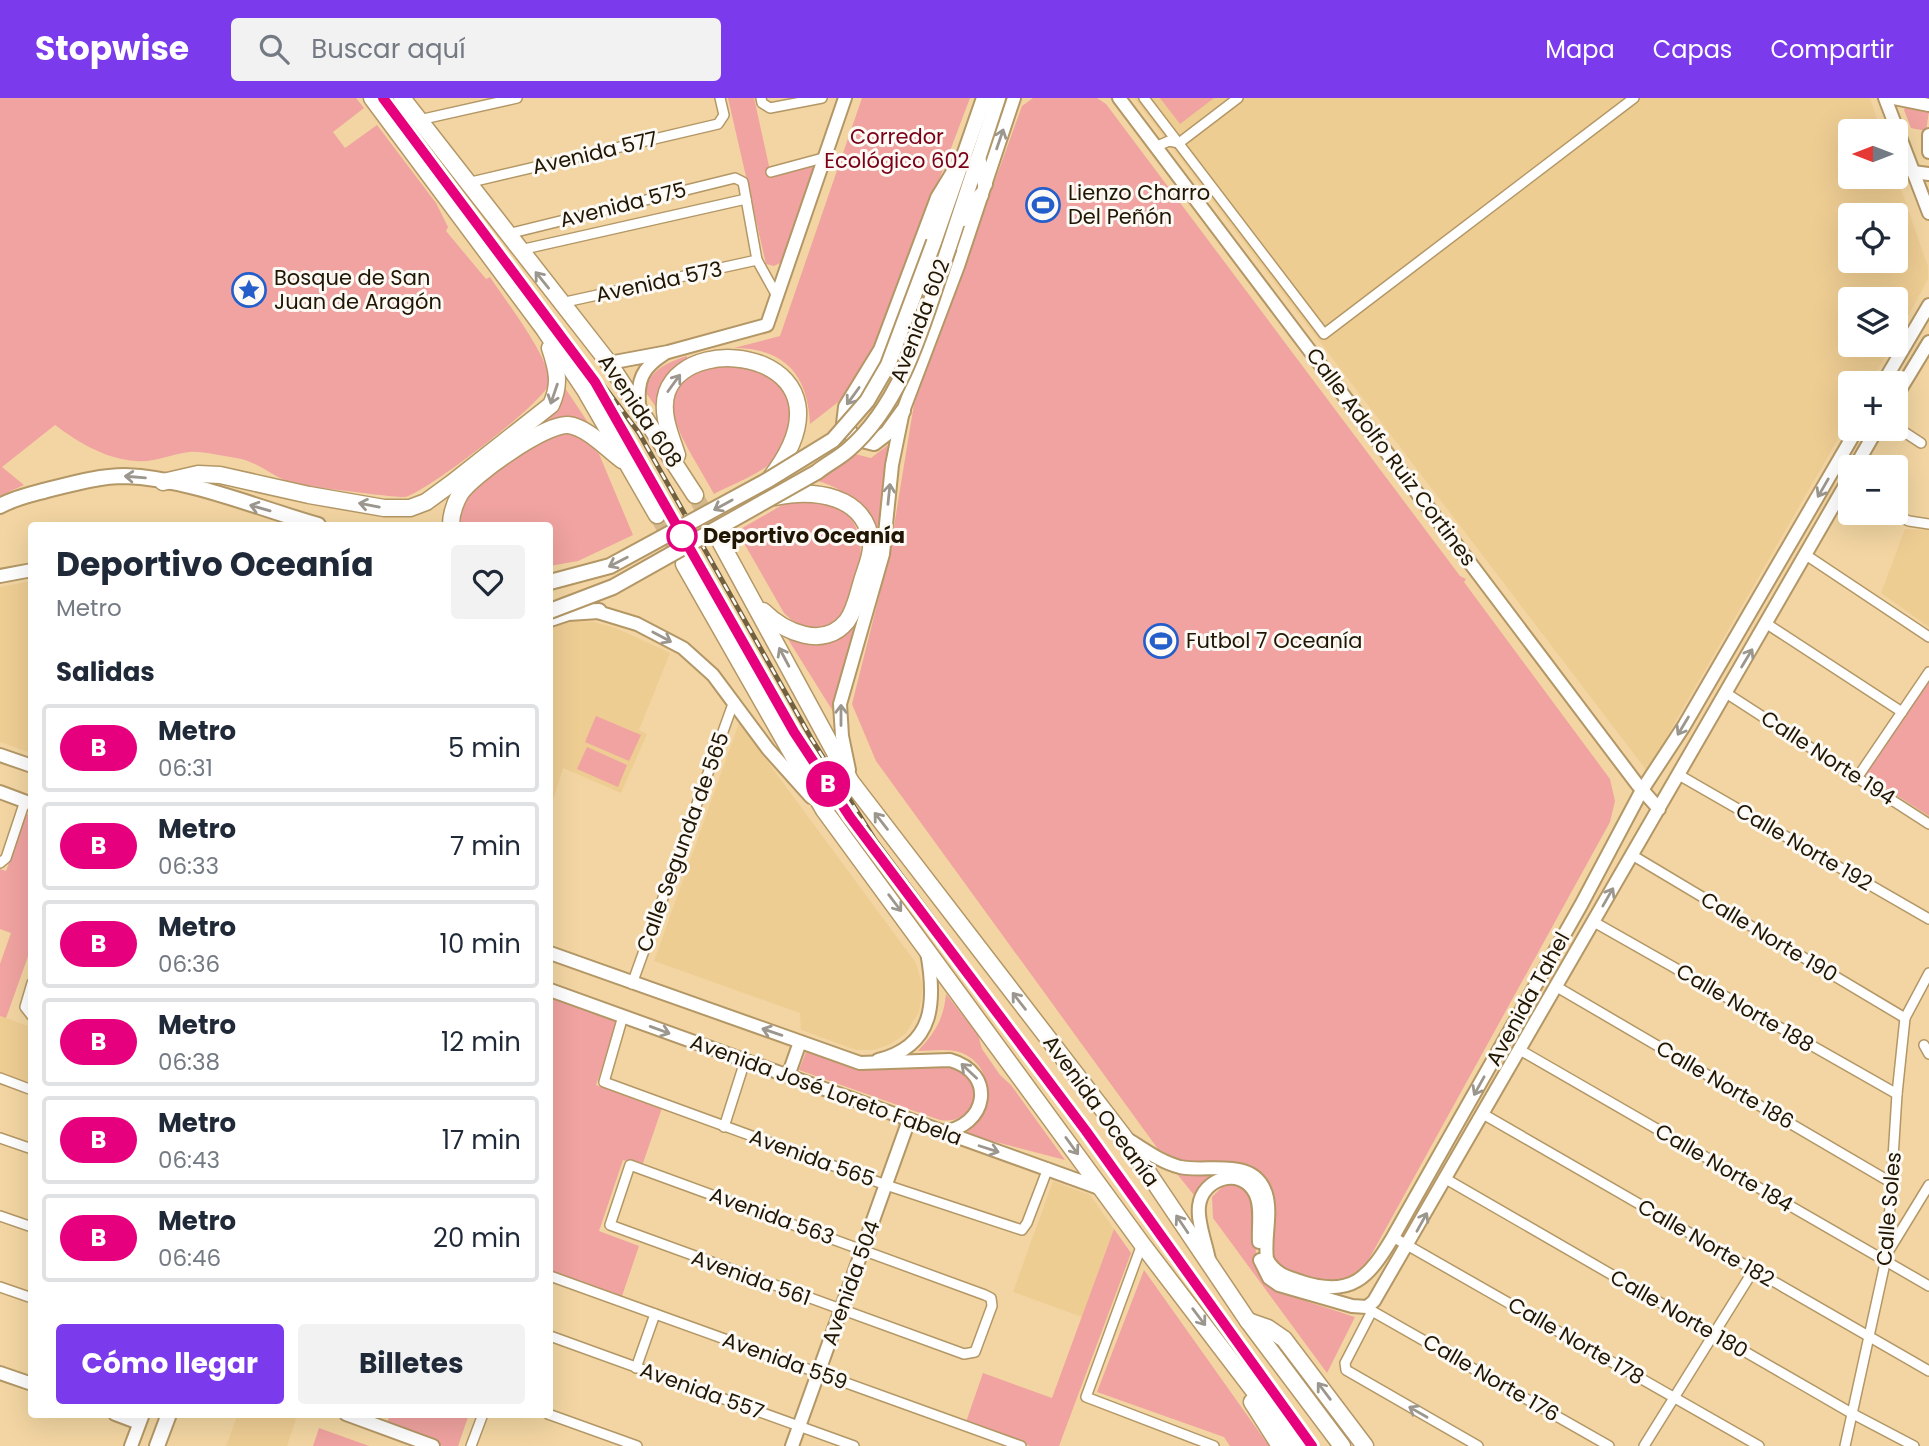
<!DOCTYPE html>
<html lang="es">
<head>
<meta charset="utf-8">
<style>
  body { margin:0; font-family:Poppins,sans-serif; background:#f2f2f3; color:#1f2937; height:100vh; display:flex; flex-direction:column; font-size:26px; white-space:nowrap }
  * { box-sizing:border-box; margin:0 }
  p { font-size:23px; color:#747a83 }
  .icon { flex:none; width:38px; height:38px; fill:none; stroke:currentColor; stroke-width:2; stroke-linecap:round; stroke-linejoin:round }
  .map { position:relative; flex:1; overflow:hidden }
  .sheet { position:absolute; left:28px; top:424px; width:525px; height:896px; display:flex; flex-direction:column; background:#fff; border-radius:7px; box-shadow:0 7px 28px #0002 }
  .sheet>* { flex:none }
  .badge { padding:0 14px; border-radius:23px; font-size:24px; line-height:46px }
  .needle { width:46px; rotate:270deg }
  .buttons { position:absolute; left:1838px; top:21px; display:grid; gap:14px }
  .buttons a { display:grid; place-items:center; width:70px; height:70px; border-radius:7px; background:#fff; box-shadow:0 7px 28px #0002; font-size:35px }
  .map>.badge { position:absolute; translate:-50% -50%; box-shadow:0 0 0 4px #fff }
  h2 { padding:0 28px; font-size:26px; line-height:63px }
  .round { display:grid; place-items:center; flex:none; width:74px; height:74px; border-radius:7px; background:#f2f2f3 }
  .head { display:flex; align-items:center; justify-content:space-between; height:119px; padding:0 28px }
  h1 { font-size:33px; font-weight:700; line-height:52px }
  .primary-button { display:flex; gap:14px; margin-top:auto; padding:14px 28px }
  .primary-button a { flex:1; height:80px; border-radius:7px; background:#7c3aed; color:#fff; font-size:28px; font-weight:700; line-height:80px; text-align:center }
  .primary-button a+a { background:#f2f2f3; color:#1f2937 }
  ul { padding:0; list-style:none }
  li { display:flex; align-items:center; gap:21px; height:88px; margin:0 14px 10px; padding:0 14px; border:4px solid #e0e1e3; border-radius:7px }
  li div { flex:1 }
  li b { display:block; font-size:26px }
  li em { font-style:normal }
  li .badge { min-width:77px; font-weight:700; text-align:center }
  header { display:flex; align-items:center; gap:42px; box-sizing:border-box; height:98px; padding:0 35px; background:#7c3aed; color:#fff }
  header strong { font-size:33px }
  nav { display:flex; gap:38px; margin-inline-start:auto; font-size:24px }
  .search { width:490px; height:63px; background:#f2f2f3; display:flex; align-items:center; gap:18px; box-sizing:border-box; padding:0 24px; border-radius:7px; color:#747a83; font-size:26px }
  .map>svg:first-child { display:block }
</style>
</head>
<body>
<header>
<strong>Stopwise</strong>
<div class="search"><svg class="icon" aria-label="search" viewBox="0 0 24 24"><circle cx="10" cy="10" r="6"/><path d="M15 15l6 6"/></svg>Buscar aquí</div>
<nav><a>Mapa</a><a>Capas</a><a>Compartir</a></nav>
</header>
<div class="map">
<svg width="1929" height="1348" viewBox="0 0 1929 1348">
  <rect width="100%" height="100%" fill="#f2d5a2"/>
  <g fill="#eecd93" fill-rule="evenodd">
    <path d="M1134,0H1870L1881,33H1850V79H1895V74L1928,169V181L1895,242V201H1850V247H1892L1870,285H1850V320L1647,673ZM1850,117H1895V163H1850Z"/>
    <polygon points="1905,431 1929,432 1929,529 1881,495"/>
    <polygon points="31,483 32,483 31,655 0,644 0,489"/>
    <polygon points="572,523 594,524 616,530 670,555 639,632 647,636 621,695 563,670 550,712 550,529"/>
    <polygon points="739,625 916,865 923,889 919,914 906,935 891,946 874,952 856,952 801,932 800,915 654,863"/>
    <polygon points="0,918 31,929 31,986 0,975"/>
    <polygon points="1053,1083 1090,1097 1114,1131 1082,1219 1013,1194"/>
    <polygon points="238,1316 282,1316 296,1321 287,1348 226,1348"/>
  </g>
  <g fill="#f0a3a0">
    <path d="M0,0H356L364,10L333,34L345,50L377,27L436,105L448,129L446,133L486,181L490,179C504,201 551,260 549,285C548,302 424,396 405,399C398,400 295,387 289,384C270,377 257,363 236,360C222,358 203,353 189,354C171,356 154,365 136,363C106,361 79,345 55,327L2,369L24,387L0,398Z"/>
    <polygon points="728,0 754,0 771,77 816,66 782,164 774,168 766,166"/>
    <path d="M862,0H970L875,251L842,301L810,326C808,276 784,250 734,250L780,238Z"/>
    <path d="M1033,0H1097L1106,6L1460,478L1466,481L1464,484L1610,681L1615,703L1610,724L1364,1170C1358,1177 1351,1182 1341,1184C1323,1188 1280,1179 1274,1159C1271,1152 1272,1144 1272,1137C1271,1102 1272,1089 1245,1065H1186L1158,1051L876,663L852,606L889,459L914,306L1022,8Z"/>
    <polygon points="1160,0 1214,0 1180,26"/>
    <polygon points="1906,7 1929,13 1926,33 1911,30 1904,12"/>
    <path d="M687,258V264L659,298L656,309L644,292C652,271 666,265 687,258Z"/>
    <path d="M732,265C743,269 760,270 769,276C797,295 795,337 776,360C762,376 732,386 714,396C683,338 632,282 732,265Z"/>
    <polygon points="563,287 591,329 563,321 534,330"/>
    <polygon points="564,333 586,342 599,356 633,437 578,463 550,468 550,427 459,427 464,401 481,385 543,338"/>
    <path d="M888,347L878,452C863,415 860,396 818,383L855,356L871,360Z"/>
    <path d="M806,401C817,404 834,405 843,412C887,445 843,574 784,515L737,433L784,406Z"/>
    <polygon points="863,505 839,585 834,615 786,538 816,543"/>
    <polygon points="1929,576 1929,718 1862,675"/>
    <polygon points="596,618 641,637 629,663 585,644"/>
    <polygon points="587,649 627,667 618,689 577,671"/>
    <polygon points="27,716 32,717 31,850 6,920 0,918 0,866 11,835 0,831 0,771 6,773"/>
    <path d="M946,896L978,937L982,951L1000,977L1011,987L1065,1062L965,1036C989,1016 998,970 962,955C948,950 932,953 918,953C935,935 944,920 946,896Z"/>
    <polygon points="550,898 619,922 596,987 662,1010 642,1068 623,1062 599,1133 639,1148 622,1198 550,1173"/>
    <path d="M806,954L860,970L951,968C989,979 976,1032 937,1021L799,972Z"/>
    <polygon points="1173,1071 1226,1074 1198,1102"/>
    <path d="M1235,1086C1273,1097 1240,1158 1269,1186C1279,1196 1338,1213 1355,1219L1327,1275L1213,1120L1212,1099L1222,1089Z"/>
    <polygon points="1114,1131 1131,1155 1059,1348 1030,1348 966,1324 983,1275 1052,1300"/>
    <polygon points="1144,1172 1269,1348 1230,1348 1224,1339 1097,1294"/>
    <polygon points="390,1316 469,1316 458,1348 443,1348 386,1328"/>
    <polygon points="319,1330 369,1348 313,1348"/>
  </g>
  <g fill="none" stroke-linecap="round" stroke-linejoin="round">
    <g stroke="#d2b88a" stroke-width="16" stroke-dasharray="16 8" stroke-linecap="butt">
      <polyline points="695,397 720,443"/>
      <polyline points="657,417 683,464"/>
    </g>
    <g stroke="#b39766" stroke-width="12">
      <g id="street">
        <polyline points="761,0 762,5 770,10 822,0"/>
        <polyline points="1144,0 1324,236 1634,0"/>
        <polyline points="419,22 517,0"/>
        <polyline points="1155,49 1169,43 1179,45 1238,0"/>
        <polyline points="771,74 823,60"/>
        <polyline points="467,85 718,26 724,17 720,0"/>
        <polyline points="508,136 735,80 743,84 757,162 777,198"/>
        <polyline points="520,152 746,101"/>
        <polyline points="561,205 757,162"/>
        <polyline points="1895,328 1921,345"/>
        <polyline points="1890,415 1909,423 1929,426"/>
        <polyline points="1806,457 1929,539"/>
        <polyline points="1767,526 1902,614"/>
        <polyline points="1726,595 1929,726"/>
        <polyline points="1679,677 1929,821"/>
        <polyline points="1857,680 1929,574"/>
        <polyline points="1632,757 1905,920"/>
        <polyline points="0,765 6,760 25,703"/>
        <polyline points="1594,824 1897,996"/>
        <polyline points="32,885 25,909 32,918"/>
        <polyline points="632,886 734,603"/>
        <polyline points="1557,889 1892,1085"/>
        <polyline points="623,918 604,984 886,1087 1022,1132 1027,1125 1048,1070"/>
        <polyline points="1924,947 1929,956"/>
        <polyline points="1520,952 1929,1188"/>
        <polyline points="0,980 32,992"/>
        <polyline points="1483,1016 1929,1273"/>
        <polyline points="724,1029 745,963"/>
        <polyline points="0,1040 32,1051"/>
        <polygon points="630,1067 985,1197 991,1200 992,1208 975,1254 964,1256 610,1127"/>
        <polyline points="1446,1081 1853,1316 1914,1348"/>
        <polyline points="0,1118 32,1129"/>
        <polyline points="1393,1139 1759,1348"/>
        <polyline points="1142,1146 1086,1299 1214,1348"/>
        <polyline points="1888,1154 1929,1087"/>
        <polyline points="550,1178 1021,1348"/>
        <polyline points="0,1189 32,1200"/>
        <polyline points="1372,1213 1609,1348"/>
        <polyline points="1372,1213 1345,1265 1346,1272 1478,1348"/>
        <polyline points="550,1238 854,1348"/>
        <polyline points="636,1270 655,1216"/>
        <polyline points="548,1316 637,1348"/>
        <polyline points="471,1348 483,1316"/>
        <polyline points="1644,1348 1753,1173"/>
        <polyline points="1845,1348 1887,1156 1897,996 1905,920 1929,875"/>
      </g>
    </g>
    <g stroke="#b39766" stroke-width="16">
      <g id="secondary">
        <polyline points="1119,0 1637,686 1659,711"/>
        <polyline points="1885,0 1929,115"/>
        <polyline points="1894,0 1929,7"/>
        <polyline points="1929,37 1929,54"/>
        <polyline points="1913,74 1929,76"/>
        <polyline points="609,265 668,254 767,227 845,0"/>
        <polyline points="1883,285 1929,207"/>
        <polyline points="1895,300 1929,244"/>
        <path d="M639,308C637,282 642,270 664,256"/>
        <polyline points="1855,369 1877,331"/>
        <polyline points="0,478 32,472"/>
        <polyline points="591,512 637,526 683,550 713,577 768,651 811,699"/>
        <polyline points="0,657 32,668"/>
        <polyline points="849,672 842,638 840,606 883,456 892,367 903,313 958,168 1014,0"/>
        <polyline points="0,694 32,706"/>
        <path d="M550,855L860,965L950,962C997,975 988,1029 941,1034"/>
        <polyline points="550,892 1102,1091"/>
        <path d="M878,962C935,948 936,903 927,854"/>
        <polyline points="788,978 800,944"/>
        <path d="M1127,1041C1144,1051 1160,1064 1180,1069C1209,1075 1254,1058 1266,1096C1272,1116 1264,1140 1267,1161C1275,1176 1287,1179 1302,1184C1352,1200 1369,1179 1393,1139L1581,807L1642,692L1684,628L1857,331"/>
        <path d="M1209,1162C1206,1145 1197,1124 1199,1108C1202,1080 1241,1068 1255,1095C1262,1108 1258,1129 1259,1144"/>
        <polyline points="1260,1162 1269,1180 1279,1187 1352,1208 1367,1209 1374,1203 1850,379"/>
        <polyline points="0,1275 32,1286"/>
        <polyline points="115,1316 139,1325"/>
        <polyline points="346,1316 433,1348"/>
        <polyline points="131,1348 143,1316"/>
        <polyline points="792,1348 909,1022"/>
      </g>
    </g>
    <g stroke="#b39766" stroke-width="18">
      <g id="primary">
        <polyline points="978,60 985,86"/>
        <polyline points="963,121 981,97"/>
        <polyline points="934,144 984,0"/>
        <polyline points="949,149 998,0"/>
        <polyline points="903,313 887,335 874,345 854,340 844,326 846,309 881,252 938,100 963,59"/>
        <path d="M0,408C16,399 33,396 51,391C75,385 100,378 125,378C187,380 258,410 318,427"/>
        <polyline points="550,521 568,515 599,513"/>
        <polyline points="157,1348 169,1316"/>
      </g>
    </g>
    <g stroke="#b39766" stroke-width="19">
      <g id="highway">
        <polyline points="372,0 544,231 585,292 657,417"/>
        <polyline points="402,0 609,265 695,397"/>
        <path d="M677,357C671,338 660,315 667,294C691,228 866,259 769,382"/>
        <path d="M163,384L198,376L220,377L309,397L384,410H410L426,404L452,385L551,307C561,286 557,271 550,250"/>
        <path d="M451,427C451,417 455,405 460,396C471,378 546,325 568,327C587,329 607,351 622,362"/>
        <polyline points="721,445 851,684 1124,1039 1248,1223 1342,1348"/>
        <polyline points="684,466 824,712 1142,1146 1296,1348"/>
        <path d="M763,513C784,534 824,552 847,523C855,512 858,496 862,483C865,472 872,458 871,446C867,396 813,391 775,399"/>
        <polyline points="1248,1223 1268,1230 1284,1241 1365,1348"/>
        <polyline points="1252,1304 1280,1348"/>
      </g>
    </g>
    <use href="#street" stroke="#fff" stroke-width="9"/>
    <use href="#secondary" stroke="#fff" stroke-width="12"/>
    <use href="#primary" stroke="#fff" stroke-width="14"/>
    <use href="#highway" stroke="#fff" stroke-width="16"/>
    <g stroke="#726141" stroke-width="5">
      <g id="rail">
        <polyline points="388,0 639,335 811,640 875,742 1118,1070 1317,1348"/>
        <polyline points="602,295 814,665"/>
      </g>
    </g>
    <use href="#rail" stroke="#fdfaf5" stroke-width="2.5" stroke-dasharray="8" stroke-linecap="butt"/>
    <g stroke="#b39766" stroke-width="18" stroke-linecap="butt">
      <g id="primary-bridge">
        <polyline points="550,484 610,468 768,382 833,342 867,303 888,267 934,144"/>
        <path d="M550,513L613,489L817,374C827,366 839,360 848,352C906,302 925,217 949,149"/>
      </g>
    </g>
    <use href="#primary-bridge" stroke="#fff" stroke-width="14"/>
  </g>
  <defs><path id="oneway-shaft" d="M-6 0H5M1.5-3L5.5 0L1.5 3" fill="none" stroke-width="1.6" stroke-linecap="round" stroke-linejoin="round" transform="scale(1.75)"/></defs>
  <g stroke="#9b968e">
    <use href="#oneway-shaft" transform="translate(1000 41) rotate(-71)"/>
    <use href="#oneway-shaft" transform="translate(542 182) rotate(-129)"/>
    <use href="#oneway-shaft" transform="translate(674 285) rotate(-54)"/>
    <use href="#oneway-shaft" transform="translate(554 296) rotate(109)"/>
    <use href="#oneway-shaft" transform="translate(853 298) rotate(126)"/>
    <use href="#oneway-shaft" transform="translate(135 379) rotate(-175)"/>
    <use href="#oneway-shaft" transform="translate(1823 390) rotate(120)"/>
    <use href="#oneway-shaft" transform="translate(889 396) rotate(-84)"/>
    <use href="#oneway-shaft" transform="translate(369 407) rotate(-169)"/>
    <use href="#oneway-shaft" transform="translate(723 407) rotate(151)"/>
    <use href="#oneway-shaft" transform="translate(260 410) rotate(-164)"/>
    <use href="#oneway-shaft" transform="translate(618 464) rotate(153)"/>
    <use href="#oneway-shaft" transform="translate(662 539) rotate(28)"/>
    <use href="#oneway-shaft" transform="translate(784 559) rotate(-118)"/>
    <use href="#oneway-shaft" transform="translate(1747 560) rotate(-59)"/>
    <use href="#oneway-shaft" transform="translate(841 617) rotate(-90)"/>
    <use href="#oneway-shaft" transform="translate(1683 628) rotate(121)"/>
    <use href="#oneway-shaft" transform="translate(881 723) rotate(-128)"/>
    <use href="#oneway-shaft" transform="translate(1608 799) rotate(-60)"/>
    <use href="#oneway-shaft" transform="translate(895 805) rotate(53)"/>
    <use href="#oneway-shaft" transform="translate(1019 903) rotate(-128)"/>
    <use href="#oneway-shaft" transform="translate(660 932) rotate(20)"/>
    <use href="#oneway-shaft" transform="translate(772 934) rotate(-161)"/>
    <use href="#oneway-shaft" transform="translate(969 973) rotate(-137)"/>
    <use href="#oneway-shaft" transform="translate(1479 988) rotate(119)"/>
    <use href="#oneway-shaft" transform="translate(1072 1048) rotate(54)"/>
    <use href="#oneway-shaft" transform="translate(989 1051) rotate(18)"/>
    <use href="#oneway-shaft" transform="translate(1422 1124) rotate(-61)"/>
    <use href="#oneway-shaft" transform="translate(1182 1126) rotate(-124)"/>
    <use href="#oneway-shaft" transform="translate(1199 1219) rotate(53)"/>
    <use href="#oneway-shaft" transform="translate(1324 1293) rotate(-127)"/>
    <use href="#oneway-shaft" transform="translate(1418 1314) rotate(-150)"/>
  </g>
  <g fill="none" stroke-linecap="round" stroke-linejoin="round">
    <g stroke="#fff" stroke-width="16">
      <polyline id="line" points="383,0 595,284 794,634 850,719 1086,1033 1312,1348"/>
    </g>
    <use href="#line" stroke="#e6007e" stroke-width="10"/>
  </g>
  <defs>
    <g id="stadium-ring" transform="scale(1.75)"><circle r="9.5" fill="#fdfaf5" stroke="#245ecb" stroke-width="1.5"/><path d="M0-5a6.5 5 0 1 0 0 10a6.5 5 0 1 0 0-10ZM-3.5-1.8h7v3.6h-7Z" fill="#245ecb"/></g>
    <g id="sight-ring" transform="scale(1.75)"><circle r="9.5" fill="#fdfaf5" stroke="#245ecb" stroke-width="1.5"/><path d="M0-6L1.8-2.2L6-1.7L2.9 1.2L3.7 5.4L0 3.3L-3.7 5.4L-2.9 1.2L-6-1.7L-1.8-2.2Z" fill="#245ecb"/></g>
  </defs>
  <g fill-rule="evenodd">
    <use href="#stadium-ring" x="1043" y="107"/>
    <use href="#sight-ring" x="249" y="192"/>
    <use href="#stadium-ring" x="1161" y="543"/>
  </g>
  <circle fill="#fff" stroke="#e6007e" stroke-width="3.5" cx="682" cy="438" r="14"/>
  <g text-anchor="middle" stroke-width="6" stroke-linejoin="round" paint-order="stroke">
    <g font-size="21" fill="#7b0018" stroke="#fdfaf5">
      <text x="897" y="46">Corredor<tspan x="897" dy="24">Ecológico 602</tspan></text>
    </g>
    <g font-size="21" fill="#201603" stroke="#fdfaf5">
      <text transform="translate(595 55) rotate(-13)" y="7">Avenida 577</text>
      <text transform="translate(623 107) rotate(-14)" y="7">Avenida 575</text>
      <text transform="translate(659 184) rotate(-12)" y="7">Avenida 573</text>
      <text transform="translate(920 223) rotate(-69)" y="7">Avenida 602</text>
      <text transform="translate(640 313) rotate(56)" y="7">Avenida 608</text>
      <text transform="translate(1391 359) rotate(53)" y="7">Calle Adolfo Ruiz Cortines</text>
      <text transform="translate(1828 660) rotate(33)" y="7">Calle Norte 194</text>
      <text transform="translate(683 744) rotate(-70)" y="7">Calle Segunda de 565</text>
      <text transform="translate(1804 749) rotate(30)" y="7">Calle Norte 192</text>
      <text transform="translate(1769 839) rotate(31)" y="7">Calle Norte 190</text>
      <text transform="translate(1528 901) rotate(-61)" y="7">Avenida Tahel</text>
      <text transform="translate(1745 910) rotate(30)" y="7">Calle Norte 188</text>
      <text transform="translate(1725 987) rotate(30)" y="7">Calle Norte 186</text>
      <text transform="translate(826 992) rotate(20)" y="7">Avenida José Loreto Fabela</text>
      <text transform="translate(1101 1013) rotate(54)" y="7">Avenida Oceanía</text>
      <text transform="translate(812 1060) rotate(20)" y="7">Avenida 565</text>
      <text transform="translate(1724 1070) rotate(30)" y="7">Calle Norte 184</text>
      <text transform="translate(1889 1111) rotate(-85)" y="7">Calle Soles</text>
      <text transform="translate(772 1118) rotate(20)" y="7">Avenida 563</text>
      <text transform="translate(1706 1145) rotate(30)" y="7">Calle Norte 182</text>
      <text transform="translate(751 1180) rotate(20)" y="7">Avenida 561</text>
      <text transform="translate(851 1185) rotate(-70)" y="7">Avenida 504</text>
      <text transform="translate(1679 1216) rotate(30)" y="7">Calle Norte 180</text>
      <text transform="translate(1576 1243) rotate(30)" y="7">Calle Norte 178</text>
      <text transform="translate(785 1263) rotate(20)" y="7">Avenida 559</text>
      <text transform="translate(1491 1280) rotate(30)" y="7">Calle Norte 176</text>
      <text transform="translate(702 1293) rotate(20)" y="7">Avenida 557</text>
    </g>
    <g font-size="21" fill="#201603" stroke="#fdfaf5" text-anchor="start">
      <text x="1068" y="102">Lienzo Charro<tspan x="1068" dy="24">Del Peñón</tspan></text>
      <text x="274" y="187">Bosque de San<tspan x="274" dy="24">Juan de Aragón</tspan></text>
      <text x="1186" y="550">Futbol 7 Oceanía</text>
    </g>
    <g font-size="21" font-weight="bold" fill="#201603" stroke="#fdfaf5" text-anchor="start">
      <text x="703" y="445">Deportivo Oceanía</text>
    </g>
  </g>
</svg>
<div class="buttons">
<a><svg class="needle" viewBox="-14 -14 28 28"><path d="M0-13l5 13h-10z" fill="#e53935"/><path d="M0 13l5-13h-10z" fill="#747a83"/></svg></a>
<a><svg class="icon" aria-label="locate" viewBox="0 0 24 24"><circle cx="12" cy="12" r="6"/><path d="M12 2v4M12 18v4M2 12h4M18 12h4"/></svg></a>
<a><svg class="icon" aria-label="layers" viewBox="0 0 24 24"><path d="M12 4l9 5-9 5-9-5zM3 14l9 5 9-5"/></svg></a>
<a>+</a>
<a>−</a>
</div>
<b class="badge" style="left:828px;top:686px;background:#e6007e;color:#fff">B</b>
<section class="sheet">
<div class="head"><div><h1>Deportivo Oceanía</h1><p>Metro</p></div><a class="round"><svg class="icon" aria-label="heart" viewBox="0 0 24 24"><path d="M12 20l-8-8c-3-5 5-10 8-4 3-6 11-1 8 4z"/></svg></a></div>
<h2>Salidas</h2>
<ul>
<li><span class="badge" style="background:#e6007e;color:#fff">B</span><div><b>Metro</b><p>06:31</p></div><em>5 min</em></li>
<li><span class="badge" style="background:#e6007e;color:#fff">B</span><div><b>Metro</b><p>06:33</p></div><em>7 min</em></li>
<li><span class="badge" style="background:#e6007e;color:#fff">B</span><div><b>Metro</b><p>06:36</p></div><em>10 min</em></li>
<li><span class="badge" style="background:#e6007e;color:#fff">B</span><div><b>Metro</b><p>06:38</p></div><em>12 min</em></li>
<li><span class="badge" style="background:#e6007e;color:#fff">B</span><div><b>Metro</b><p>06:43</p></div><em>17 min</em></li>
<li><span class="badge" style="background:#e6007e;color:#fff">B</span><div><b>Metro</b><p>06:46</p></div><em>20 min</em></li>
</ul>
<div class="primary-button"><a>Cómo llegar</a><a>Billetes</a></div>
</section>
</div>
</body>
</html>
